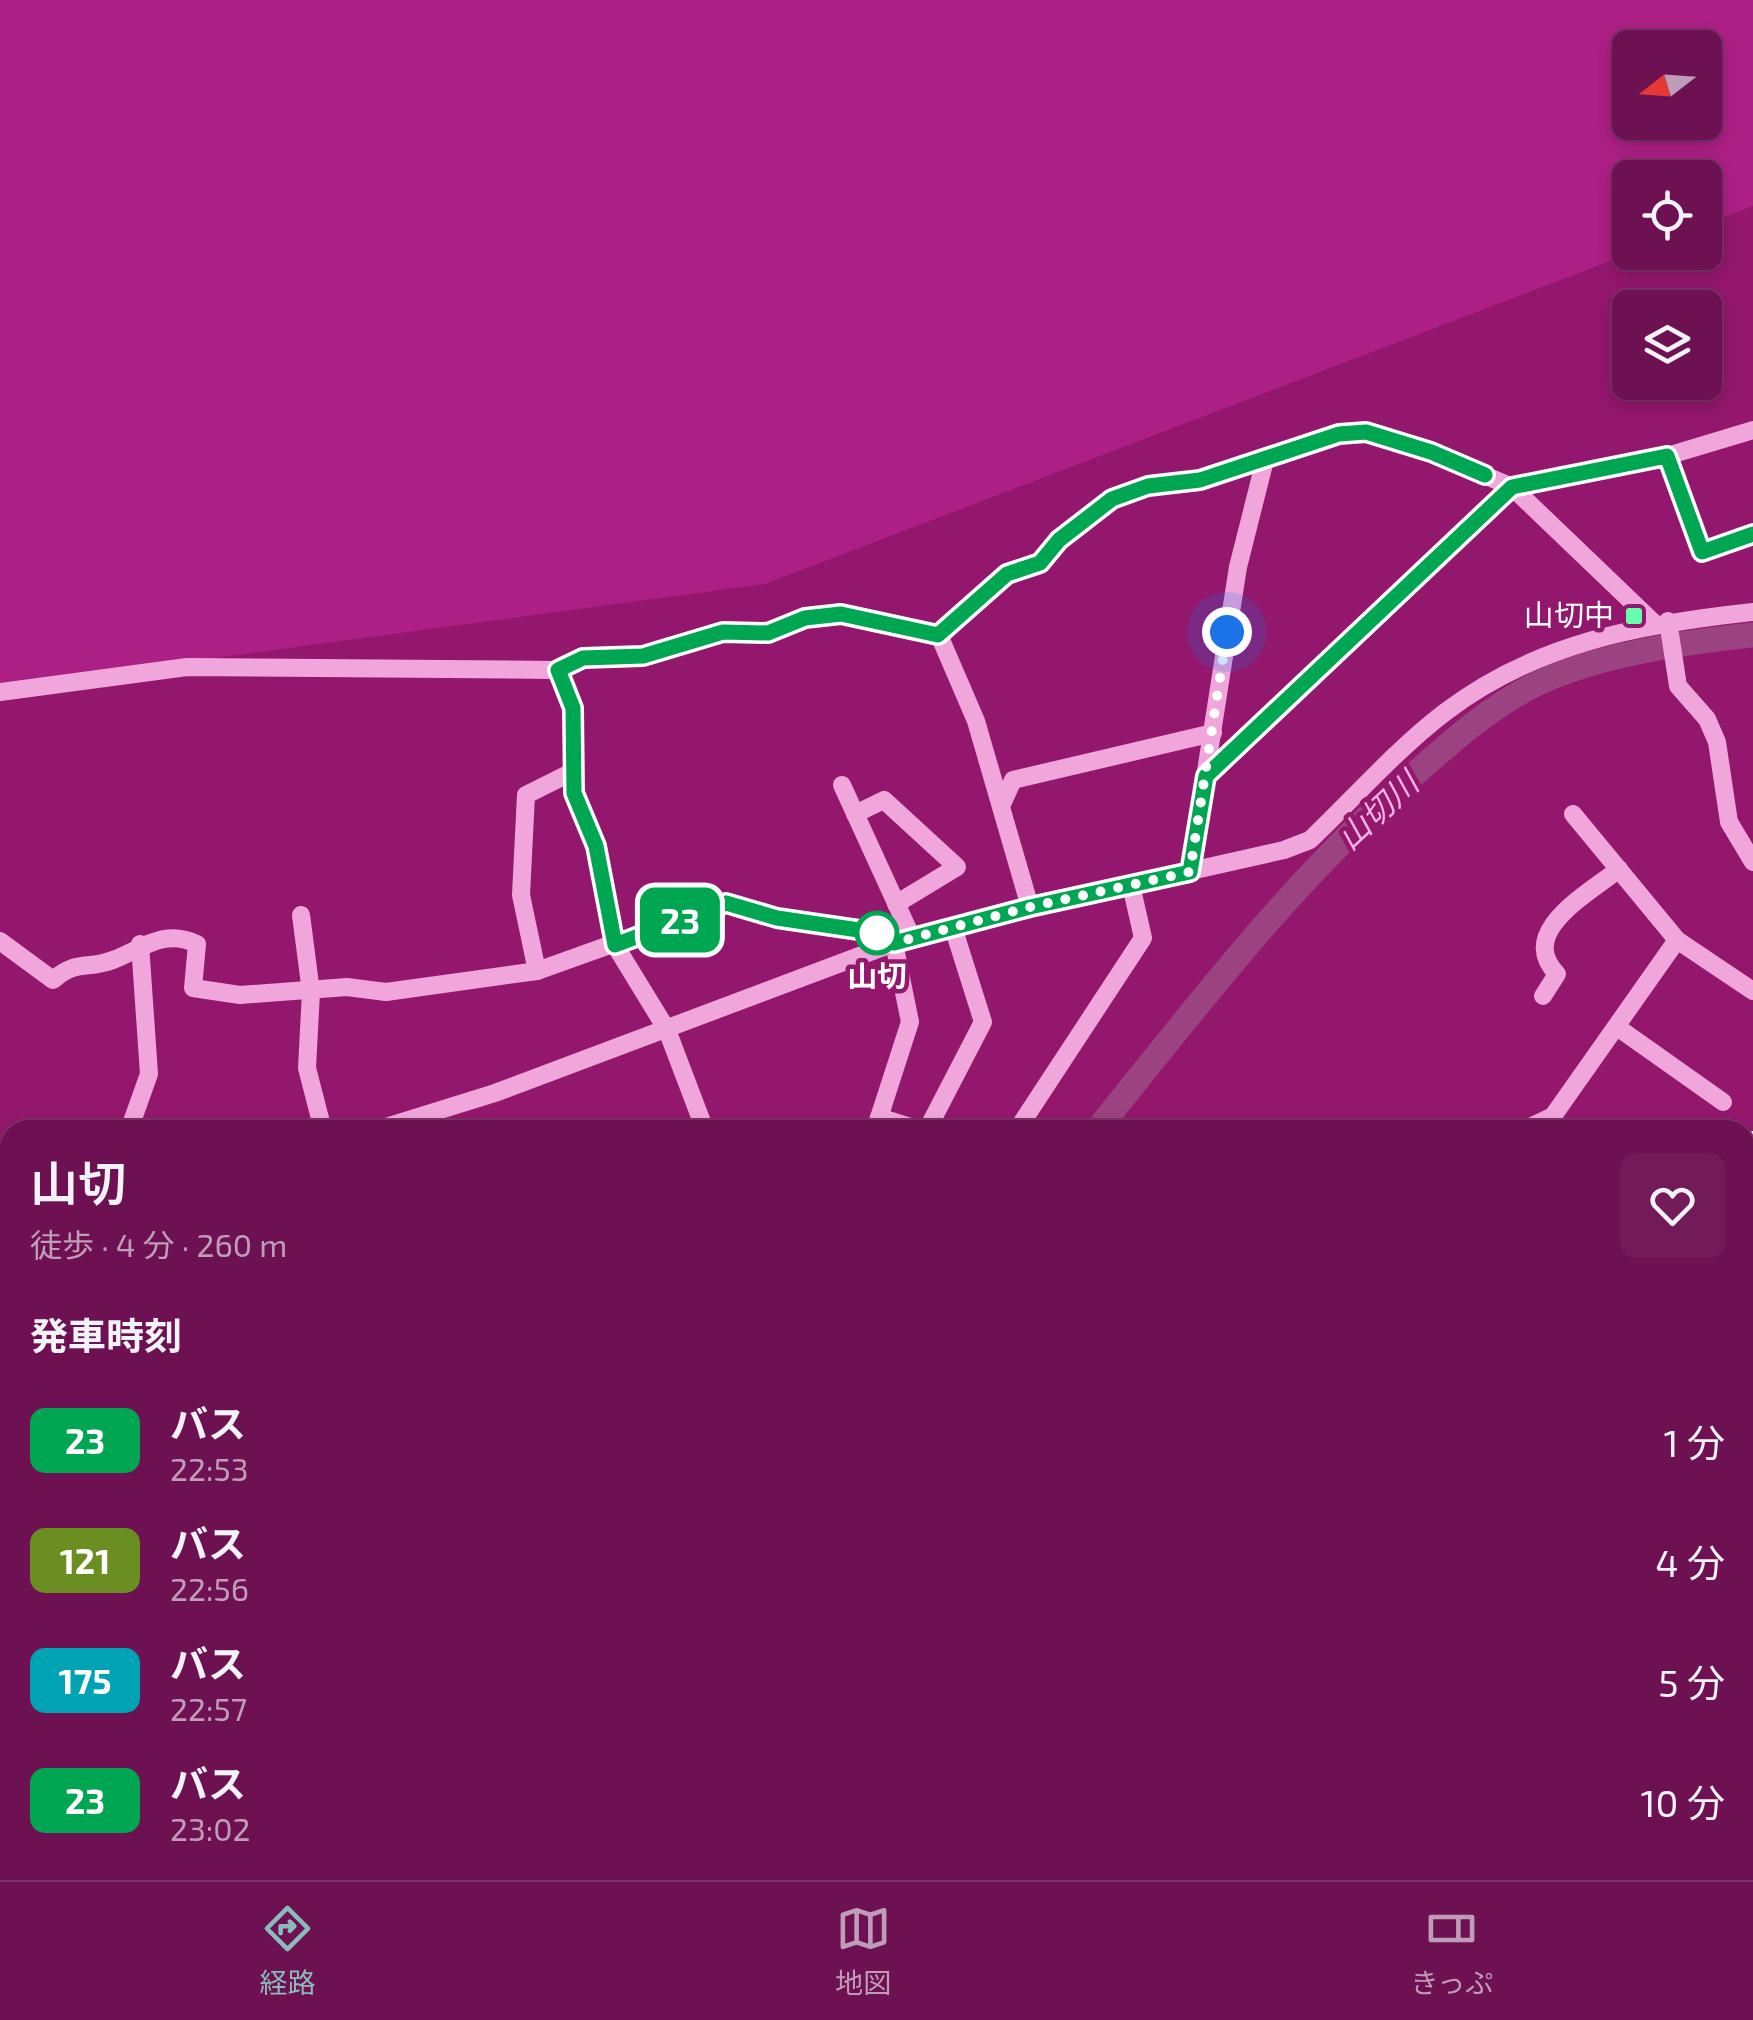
<!DOCTYPE html>
<html lang="ja">
<head>
<meta charset="utf-8">
<style>
  body { margin:0; font-family:"Exo 2","Noto Sans JP",sans-serif; background:#731a59; color:#f1f3f6; height:100vh; display:flex; flex-direction:column; font-size:38px; white-space:nowrap }
  * { box-sizing:border-box; margin:0 }
  p { font-size:32px; color:#bf9db8 }
  .icon { flex:none; width:55px; height:55px; fill:none; stroke:currentColor; stroke-width:2; stroke-linecap:round; stroke-linejoin:round }
  .map { position:relative; flex:1; overflow:hidden }
  .sheet { position:absolute; left:0px; top:1120px; width:1755px; height:760px; display:flex; flex-direction:column; background:#6e1152; border-radius:30px 30px 0 0; box-shadow:0 5px 15px #0003,0 0 0 2px #803169 }
  .sheet>* { flex:none }
  .badge { padding:0 20px; border-radius:15px; font-size:35px; line-height:65px }
  .needle { width:65px; rotate:253deg }
  .buttons { position:absolute; left:1612px; top:30px; display:grid; gap:20px }
  .buttons a { display:grid; place-items:center; width:110px; height:110px; border-radius:15px; background:#6e1152; box-shadow:0 5px 15px #0003,0 0 0 2px #803169; font-size:50px }
  .you { position:absolute; width:50px; height:50px; margin:-25px; border:8px solid #fff; border-radius:50%; background:#1a73e8; box-shadow:0 0 0 15px #1a73e833 }
  .map>.badge { position:absolute; translate:-50% -50%; box-shadow:0 0 0 5px #fff }
  h2 { padding:0 30px; font-size:38px; line-height:90px }
  .round { display:grid; place-items:center; flex:none; width:105px; height:105px; border-radius:15px; background:#731a59 }
  .overview { display:flex; align-items:center; justify-content:space-between; height:170px; padding:0 30px }
  h1 { font-size:48px; font-weight:600; line-height:75px }
  ul { padding:0; list-style:none }
  li { display:flex; align-items:center; gap:30px; height:120px; padding:0 30px }
  li div { flex:1 }
  li b { display:block; font-size:38px }
  li em { font-style:normal }
  li .badge { min-width:110px; font-weight:700; text-align:center }
  .tab-bar { display:flex; justify-content:space-around; align-items:center; height:140px; border-top:2px solid #803169; background:#6e1152; font-size:28px; color:#bf9db8 }
  .tab-bar a { display:grid; justify-items:center; gap:5px }
  .tab-bar .on { color:#8bbbb9 }
  .map>svg:first-child { display:block }
</style>
</head>
<body>
<div class="map">
<svg width="1753" height="1880" viewBox="0 0 1753 1880">
  <rect width="100%" height="100%" fill="#93176d"/>
  <g fill="#ac1f84" fill-rule="evenodd">
    <path d="M0,0H1753V206L1705,224V178H1630L1631,253L765,584L0,687ZM1630,48H1705V122H1630Z"/>
    <polygon points="0,1522 10,1531 10,1828 0,1838"/>
  </g>
  <g fill="none" stroke-linecap="round" stroke-linejoin="round">
    <g stroke="#9b4381" stroke-width="25">
      <path d="M1097,1130C1197,1006 1290,883 1410,778C1447,746 1482,713 1525,690C1586,656 1684,642 1753,635"/>
      <polyline points="0,1351 10,1351"/>
    </g>
    <g stroke="#f0a6db" stroke-width="18">
      <polyline points="1667,456 1702,552 1753,533"/>
      <polyline points="1668,621 1678,686 1707,719 1717,742 1729,822 1753,862"/>
      <polyline points="939,635 1007,574 1040,563 1059,539 1112,499 1148,486 1200,480 1339,434 1366,432 1431,452 1512,487 1654,623"/>
      <polyline points="939,635 976,721 1030,907"/>
      <polyline points="558,670 573,708 574,793 596,846 615,945 667,1030 705,1130"/>
      <polyline points="0,692 187,667 558,670 583,658 643,656 723,632 769,633 805,618 841,614 939,635"/>
      <polyline points="1206,776 1512,487 1667,456 1753,430"/>
      <polyline points="842,785 912,938"/>
      <polyline points="1002,804 1013,780 1213,733"/>
      <polyline points="855,814 884,800 957,867 896,904"/>
      <polyline points="1573,814 1677,940 1753,991"/>
      <polyline points="1190,873 1238,567 1265,460"/>
      <polyline points="301,915 311,992 307,1068 323,1130"/>
      <path d="M0,941L53,980C77,959 87,970 113,960C142,949 164,928 197,944L193,988L240,995L347,987L386,992L537,971L727,903L777,918L887,935L894,943L910,1022L875,1130"/>
      <polyline points="537,971 521,895 526,795 572,772"/>
      <path d="M1543,996L1557,974C1516,932 1588,894 1619,869"/>
      <polyline points="1617,1027 1723,1102"/>
      <polyline points="879,1117 920,1130"/>
      <polyline points="129,1130 149,1074 140,944"/>
      <path d="M376,1130L495,1093L894,943L1030,907L1284,850L1310,840C1354,798 1396,750 1444,713C1535,643 1641,624 1753,612"/>
      <polyline points="927,1130 983,1022 953,927"/>
      <polyline points="1017,1130 1143,938 1131,885"/>
      <polyline points="1524,1130 1553,1116 1677,940"/>
      <polyline points="1745,1289 1753,1274"/>
      <polyline points="0,1295 10,1291"/>
      <polyline points="1745,1342 1753,1351"/>
      <polyline points="1745,1388 1753,1393"/>
      <polyline points="1745,1502 1753,1507"/>
      <polyline points="1745,1679 1753,1684"/>
      <polyline points="1745,1786 1753,1791"/>
      <polyline points="1291,1870 1305,1880"/>
      <polyline points="1511,1870 1525,1880"/>
      <polyline points="721,1880 725,1870"/>
      <polyline points="883,1880 889,1870"/>
      <polyline points="1012,1880 1019,1870"/>
      <polyline points="1136,1880 1143,1870"/>
      <polyline points="1404,1880 1411,1870"/>
      <polyline points="1648,1880 1655,1870"/>
    </g>
    <g stroke="#fff" stroke-width="30">
      <polyline points="1745,1149 1753,1146"/>
      <polyline points="1745,1175 1753,1173"/>
      <polyline points="116,1880 127,1870"/>
      <polyline points="156,1880 166,1870"/>
    </g>
  </g>
  <g fill="none" stroke-linecap="round" stroke-linejoin="round">
    <g stroke="#fff" stroke-width="22">
      <polyline id="line" points="1485,475 1431,452 1366,432 1339,434 1200,480 1148,486 1112,499 1059,540 1040,563 1007,574 938,635 841,614 805,618 768,633 723,632 643,656 583,658 558,670 573,708 574,793 596,846 615,945 726,903 777,918 886,934 894,943 1030,907 1190,872 1206,776 1512,487 1667,456 1702,552 1753,534"/>
    </g>
    <use href="#line" stroke="#00a651" stroke-width="15"/>
    <polyline stroke="#fff" stroke-width="10" stroke-dasharray="0 18" points="877,933 886,934 894,943 1030,907 1190,872 1227,632"/>
  </g>
  <rect fill="#65ffab" stroke="#93176d" stroke-width="4" x="1624" y="606" width="20" height="20" rx="5"/>
  <circle fill="#fff" stroke="#00a651" stroke-width="5" cx="877" cy="933" r="20"/>
  <g text-anchor="middle" stroke-width="9" stroke-linejoin="round" paint-order="stroke">
    <g font-size="30" fill="#fff" stroke="#93176d" text-anchor="end">
      <text x="1614" y="626">山切中</text>
    </g>
    <g font-size="30" font-weight="bold" fill="#fff" stroke="#93176d">
      <text x="877" y="987">山切</text>
    </g>
    <g font-size="32" font-style="italic" fill="#f7b2e4" stroke="#93176d">
      <text transform="translate(1378 811) rotate(-43)" y="11">山切川</text>
    </g>
  </g>
</svg>
<div class="buttons">
<a><svg class="needle" viewBox="-14 -14 28 28"><path d="M0-13l5 13h-10z" fill="#e53935"/><path d="M0 13l5-13h-10z" fill="#bf9db8"/></svg></a>
<a><svg class="icon" aria-label="locate" viewBox="0 0 24 24"><circle cx="12" cy="12" r="6"/><path d="M12 2v4M12 18v4M2 12h4M18 12h4"/></svg></a>
<a><svg class="icon" aria-label="layers" viewBox="0 0 24 24"><path d="M12 4l9 5-9 5-9-5zM3 14l9 5 9-5"/></svg></a>
</div>
<div class="you" style="left:1227px;top:632px"></div>
<b class="badge" style="left:680px;top:920px;background:#00a651;color:#fff">23</b>
<section class="sheet">
<div class="overview"><div><h1>山切</h1><p>徒歩 · 4 分 · 260 m</p></div><a class="round"><svg class="icon" aria-label="heart" viewBox="0 0 24 24"><path d="M12 20l-8-8c-3-5 5-10 8-4 3-6 11-1 8 4z"/></svg></a></div>
<h2>発車時刻</h2>
<ul>
<li><span class="badge" style="background:#00a651;color:#fff">23</span><div><b>バス</b><p>22:53</p></div><em>1 分</em></li>
<li><span class="badge" style="background:#6b8e23;color:#fff">121</span><div><b>バス</b><p>22:56</p></div><em>4 分</em></li>
<li><span class="badge" style="background:#00a3b4;color:#fff">175</span><div><b>バス</b><p>22:57</p></div><em>5 分</em></li>
<li><span class="badge" style="background:#00a651;color:#fff">23</span><div><b>バス</b><p>23:02</p></div><em>10 分</em></li>
</ul>
</section>
</div>
<nav class="tab-bar">
<a class="on"><svg class="icon" aria-label="directions" viewBox="0 0 24 24"><path d="M12 3l9 9-9 9-9-9zM9 14v-3h6M13 9l2 2-2 2"/></svg>経路</a>
<a><svg class="icon" aria-label="map" viewBox="0 0 24 24"><path d="M3 6l6-2 6 2 6-2v14l-6 2-6-2-6 2zM9 4v14M15 6v14"/></svg>地図</a>
<a><svg class="icon" aria-label="tickets" viewBox="0 0 24 24"><path d="M3 7h18v10H3zM15 7v10"/></svg>きっぷ</a>
</nav>
</body>
</html>
